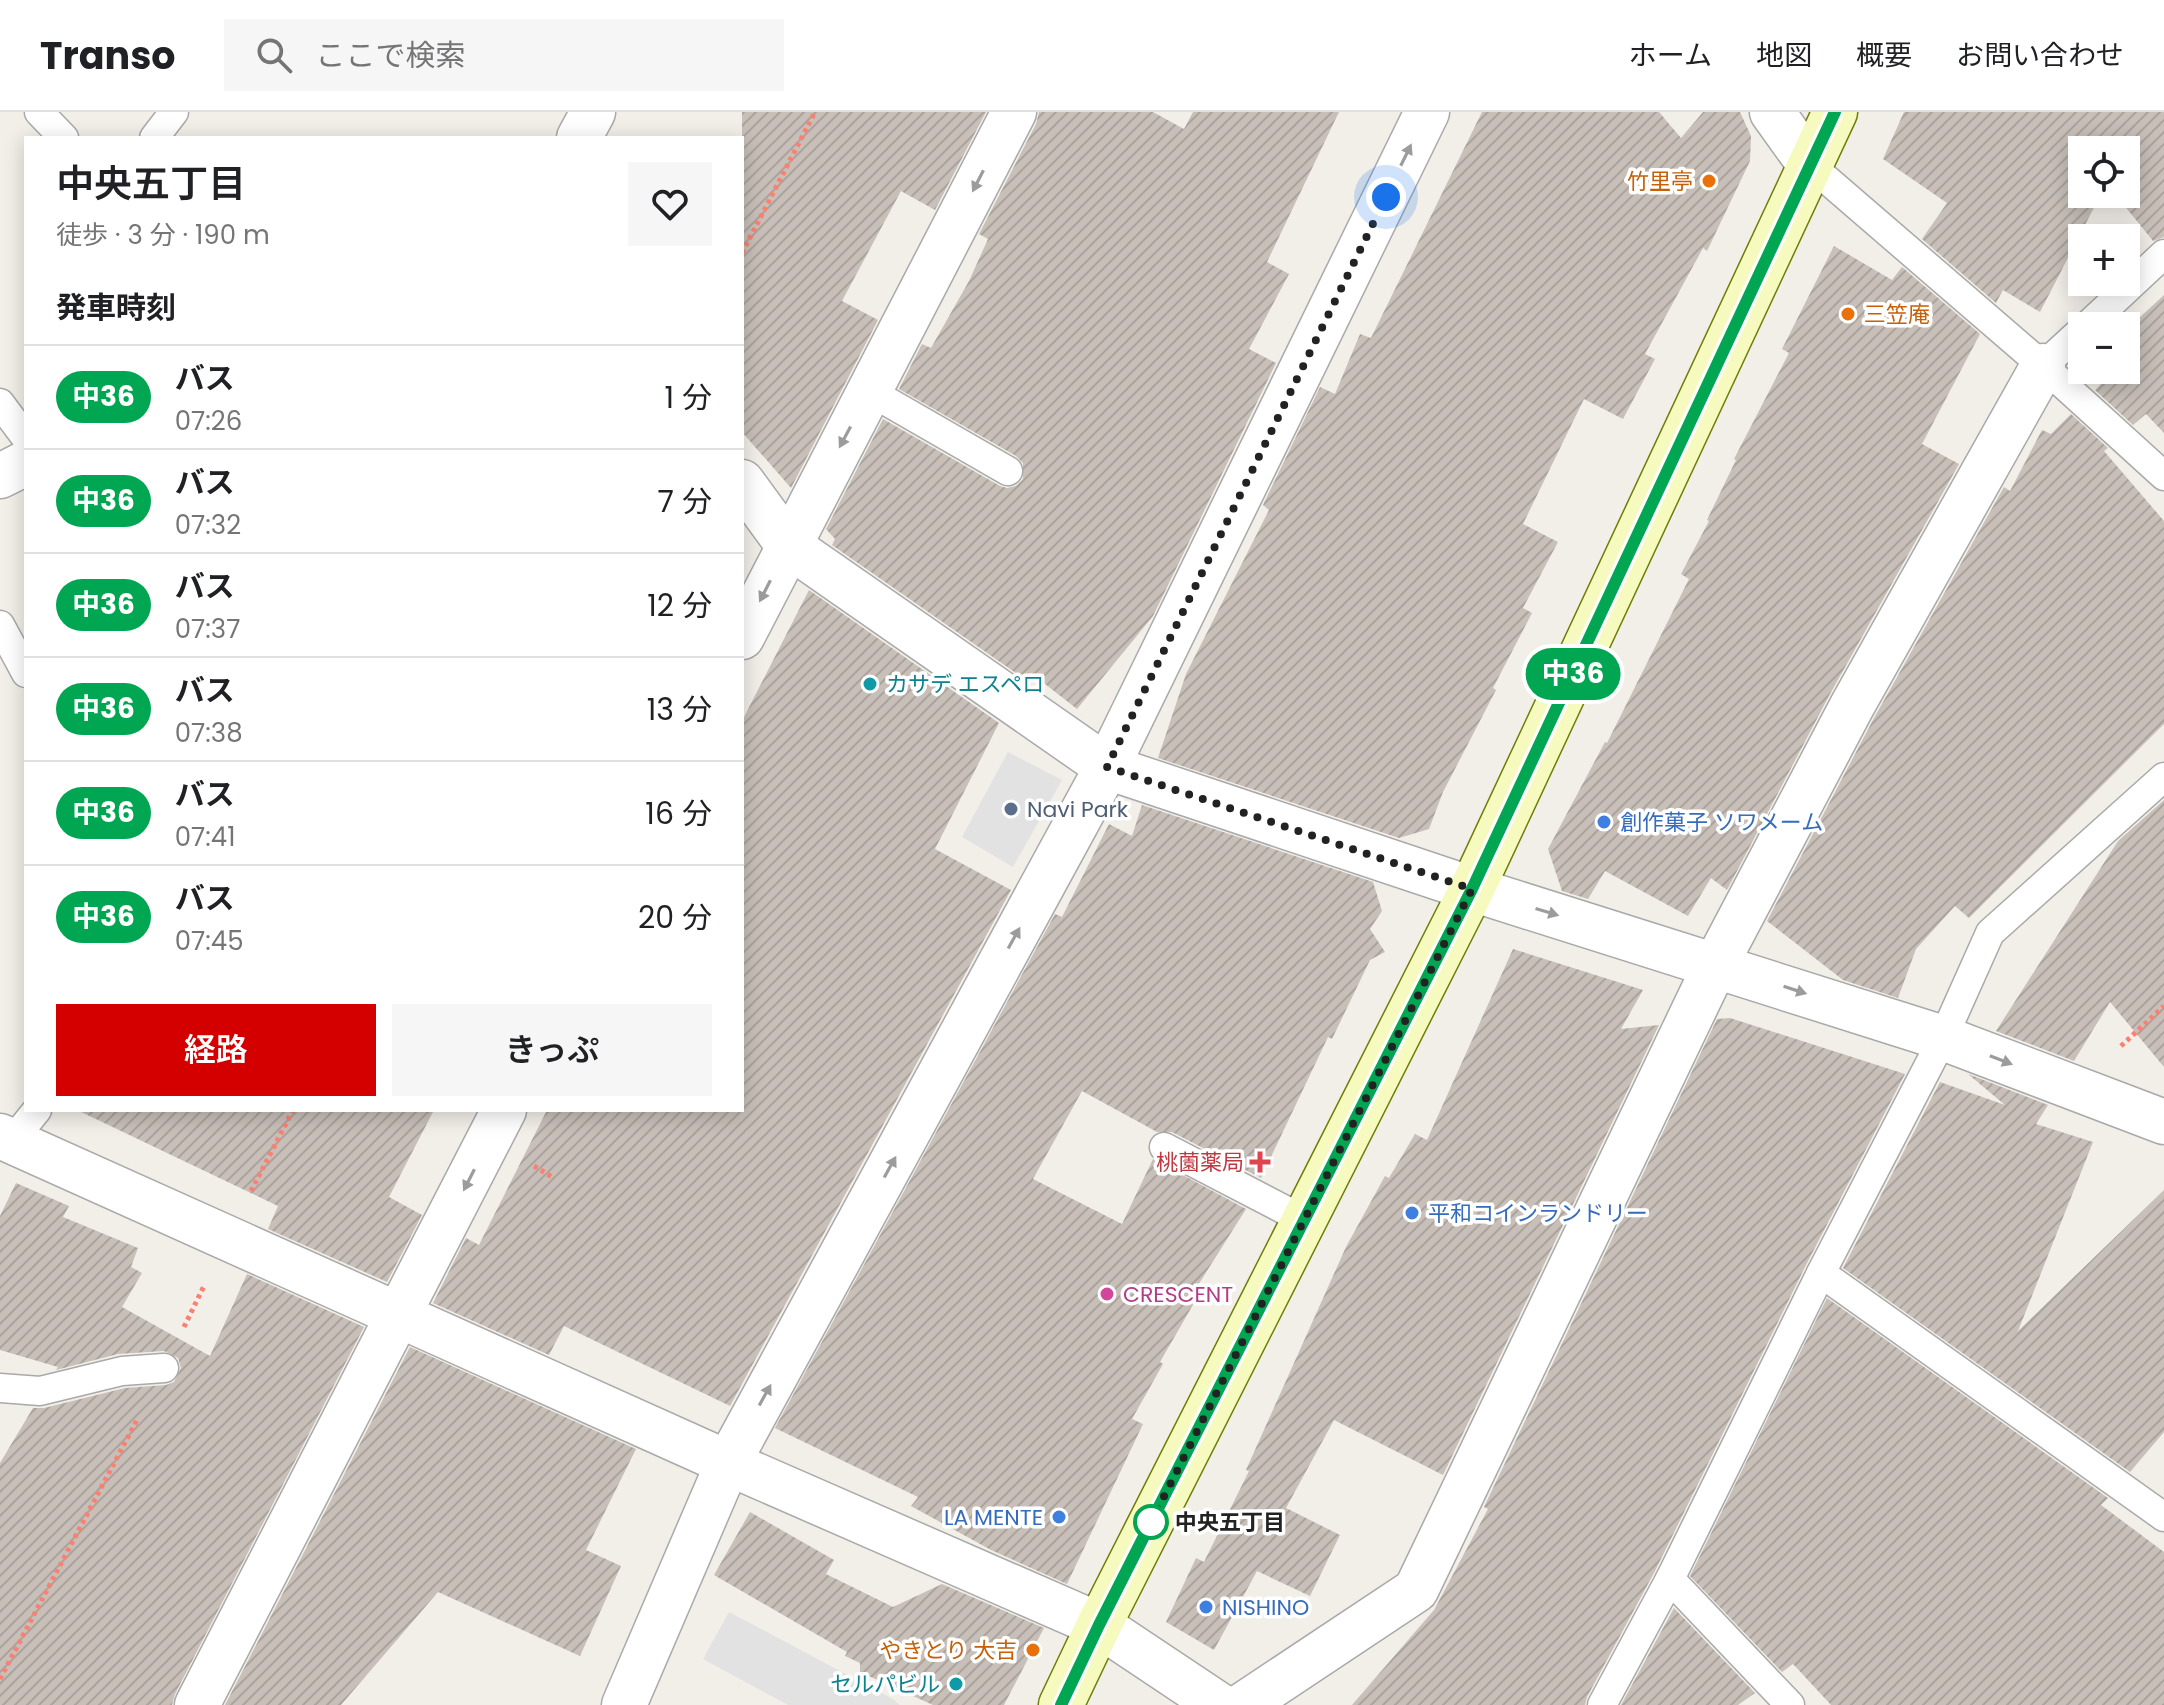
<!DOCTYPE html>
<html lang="ja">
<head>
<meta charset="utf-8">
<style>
  body { margin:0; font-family:Poppins,"Noto Sans JP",sans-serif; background:#f6f6f6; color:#202124; height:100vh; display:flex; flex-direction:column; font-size:30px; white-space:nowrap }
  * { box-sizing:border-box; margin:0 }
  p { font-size:26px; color:#757577 }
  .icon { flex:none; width:44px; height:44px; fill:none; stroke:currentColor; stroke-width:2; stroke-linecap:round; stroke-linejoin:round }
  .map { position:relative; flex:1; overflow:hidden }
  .side { position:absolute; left:24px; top:24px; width:720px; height:976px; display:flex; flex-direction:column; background:#fff; border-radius:0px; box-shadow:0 4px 20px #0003 }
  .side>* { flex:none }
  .badge { padding:0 16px; border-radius:26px; font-size:28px; line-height:52px }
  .tools { position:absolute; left:2068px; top:24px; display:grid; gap:16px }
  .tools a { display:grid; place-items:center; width:72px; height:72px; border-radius:0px; background:#fff; box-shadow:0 4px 20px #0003; font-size:40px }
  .you { position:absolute; width:40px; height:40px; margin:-20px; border:6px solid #fff; border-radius:50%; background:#1a73e8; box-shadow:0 0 0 12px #1a73e833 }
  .map>.badge { position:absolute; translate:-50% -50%; box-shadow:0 0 0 4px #fff }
  h2 { padding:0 32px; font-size:30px; line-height:72px }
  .round { display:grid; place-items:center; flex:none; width:84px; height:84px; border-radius:0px; background:#f6f6f6 }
  .summary { display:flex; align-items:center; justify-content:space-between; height:136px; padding:0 32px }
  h1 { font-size:38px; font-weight:600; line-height:60px }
  .cta { display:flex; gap:16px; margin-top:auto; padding:16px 32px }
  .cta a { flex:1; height:92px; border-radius:0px; background:#d40000; color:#fff; font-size:32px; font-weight:600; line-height:92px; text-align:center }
  .cta a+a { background:#f6f6f6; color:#202124 }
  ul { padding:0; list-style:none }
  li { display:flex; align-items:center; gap:24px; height:104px; padding:0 32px; border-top:2px solid #e0e0e0 }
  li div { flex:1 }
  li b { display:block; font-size:30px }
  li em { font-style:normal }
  li .badge { min-width:88px; font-weight:700; text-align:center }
  header { display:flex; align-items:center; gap:48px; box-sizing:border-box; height:112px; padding:0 40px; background:#fff; border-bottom:2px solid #e0e0e0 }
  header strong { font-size:38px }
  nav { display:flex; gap:44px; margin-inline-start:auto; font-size:28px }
  .search { width:560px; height:72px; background:#f6f6f6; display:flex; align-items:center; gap:20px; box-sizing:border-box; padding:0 28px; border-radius:0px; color:#757577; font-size:30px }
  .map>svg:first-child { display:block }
</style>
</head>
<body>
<header>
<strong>Transo</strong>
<div class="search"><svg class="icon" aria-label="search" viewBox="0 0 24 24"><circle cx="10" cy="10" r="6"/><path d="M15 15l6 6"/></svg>ここで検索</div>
<nav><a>ホーム</a><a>地図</a><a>概要</a><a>お問い合わせ</a></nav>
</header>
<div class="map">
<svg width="2164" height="1593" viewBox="0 0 2164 1593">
  <defs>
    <pattern id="building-hatch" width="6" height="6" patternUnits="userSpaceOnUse" patternTransform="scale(2)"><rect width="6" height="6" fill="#c7bfb8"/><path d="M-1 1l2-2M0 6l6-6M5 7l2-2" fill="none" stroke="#aba49e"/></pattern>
  </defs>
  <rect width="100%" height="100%" fill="#f2efe9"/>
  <g fill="#e2e2e2">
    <polygon points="1008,640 1062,668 1013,755 962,725"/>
    <polygon points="729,1500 891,1586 900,1593 788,1593 703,1547"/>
  </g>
  <g fill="url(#building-hatch)">
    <polygon points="742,0 986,0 935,98 901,79 842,189 878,208 791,376 742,320"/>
    <polygon points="1039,0 1153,0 1184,17 1193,0 1339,0 1267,150 1289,162 1249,237 1276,251 1153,504 1077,597 1031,561 1026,568 832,433 835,427 826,417 883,307 1000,374 1007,376 1016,374 1023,367 1023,351 1016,344 899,277 922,232 931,236 969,169 988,127 979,122 1036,12"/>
    <polygon points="1482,0 1659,0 1681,26 1703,0 1740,0 1751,24 1750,49 1707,139 1703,136 1645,242 1655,247 1623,307 1584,287 1523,412 1558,430 1523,496 1532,501 1493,576 1496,578 1443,680 1429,717 1399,726 1158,646 1186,562 1269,398 1263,393 1320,275 1335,282 1360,222 1371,226"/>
    <polygon points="1904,0 2164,0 2164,125 2153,129 2115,82 2126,82 2126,38 2082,38 2082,82 2101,82 2040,200 2003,178 1996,191 1922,127 1947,91 1883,47"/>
    <polygon points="1834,134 1892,168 1902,155 1980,222 1922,332 1959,352 1830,582 1727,778 1711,766 1688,804 1605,759 1588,787 1562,779 1548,737 1605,630 1607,631 1689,467 1681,462 1709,409 1707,408 1736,348 1734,347 1789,241 1782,237"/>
    <polygon points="2164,183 2164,321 2146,302 2133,313 2095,278 2110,263 2105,258 2126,258 2126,218"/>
    <polygon points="2071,302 2108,336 2104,339 2164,409 2164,612 1969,806 1955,794 1916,837 1898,886 1843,868 1767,809 1874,606 2004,375 2010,379 2042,318 2051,322"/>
    <polygon points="809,478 999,611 935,737 1011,778 730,1294 564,1214 549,1243 433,1191 466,1126 479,1133 547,998 742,998 742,609"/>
    <polygon points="2164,688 2164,955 2110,890 2074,949 1996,919 2118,729"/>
    <polygon points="1142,693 1373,770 1382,799 1370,817 1385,840 1370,848 1332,927 1328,925 1261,1066 1172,1020 1157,1020 1082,979 1033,1067 1122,1112 1153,1047 1246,1097 1188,1189 1194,1191 1160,1250 1163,1252 1132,1307 1143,1312 1067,1472 991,1438 911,1394 918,1385 775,1316 1055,802 1062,805 1109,712 1132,724"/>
    <polygon points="1513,837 1643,878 1621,917 1659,913 1443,1363 1334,1308 1286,1396 1340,1423 1310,1484 1257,1459 1214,1538 1166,1510 1196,1446 1204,1450 1249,1359 1246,1358 1346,1135 1385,1064 1389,1066 1415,1022 1427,1028"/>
    <polygon points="1730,906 1905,962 1806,1153 1655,1459 1587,1585 1585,1593 1352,1593 1434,1498 1488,1397 1484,1395 1717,907"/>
    <polygon points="1968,962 2048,993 2036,1012 2093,1030 2018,1219 2164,1078 2164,1320 2130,1360 1843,1156 1940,970 2005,993"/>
    <polygon points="77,998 434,998 389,1085 422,1103 387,1170 268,1117 278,1094"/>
    <polygon points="16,1071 69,1094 63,1105 138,1136 131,1155 142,1161 122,1195 210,1244 247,1162 364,1215 175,1582 172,1593 0,1593 0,1351 33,1296 44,1296 125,1276 166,1273 174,1270 181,1256 178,1246 164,1239 118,1242 56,1258 58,1255 0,1238 0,1104"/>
    <polygon points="1827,1186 2108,1386 2101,1393 2164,1440 2164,1593 1831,1593 1793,1552 1782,1560 1690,1464"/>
    <polygon points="410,1235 636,1337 586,1438 621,1454 580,1544 438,1480 341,1593 225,1593"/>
    <polygon points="750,1400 834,1448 826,1462 893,1495 942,1472 1044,1516 1004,1593 933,1593 860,1560 860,1551 845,1544 847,1540 714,1463"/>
    <polygon points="1674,1496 1755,1581 1738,1593 1621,1593"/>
  </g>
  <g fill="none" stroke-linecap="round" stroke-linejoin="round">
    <g stroke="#a9a9a9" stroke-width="31">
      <g id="service">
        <polyline points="39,0 64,26"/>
        <polyline points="154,26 174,0"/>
        <polyline points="1810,53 2043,254 2164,364"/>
        <polyline points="2087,214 2164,142"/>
        <polyline points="2043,254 2082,218"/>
        <polyline points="869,279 1008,359"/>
        <polyline points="0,291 26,326"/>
        <polyline points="0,513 26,561"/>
        <polyline points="12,1029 37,998"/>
        <polyline points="1164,1035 1304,1108"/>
        <polyline points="1821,1161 2164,1405"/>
        <polyline points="0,1276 40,1279 122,1259 164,1256"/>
        <polyline points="1670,1467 1790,1593"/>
        <polyline points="1602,1593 1670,1467 1821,1161 1943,926 1990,821 2164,665"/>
      </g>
    </g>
    <g stroke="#a9a9a9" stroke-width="47">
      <g id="minor">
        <polyline points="1772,0 1810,53"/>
        <polyline points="579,26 593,0"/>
        <polyline points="0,364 26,351"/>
        <polyline points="742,370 788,433 1107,655 1472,777 1943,926 2164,1010"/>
        <polyline points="742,525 1014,0"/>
        <polyline points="0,1024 728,1351 1099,1513 1219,1593"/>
        <polyline points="197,1593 504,998"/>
        <polyline points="624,1593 728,1351 1107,655 1427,0"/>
        <polyline points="1243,1593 1416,1478 1716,852 1852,594 2043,254"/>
      </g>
    </g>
    <g stroke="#707d05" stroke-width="47">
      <polyline id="secondary" points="1061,1593 1099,1513 1472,777 1835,0"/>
    </g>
    <g stroke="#fa8072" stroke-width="5" stroke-dasharray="4 4" stroke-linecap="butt">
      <polyline points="742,141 815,0"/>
      <polyline points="2121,934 2164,894"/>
      <polyline points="534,1054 554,1066"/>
      <polyline points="251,1079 293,998"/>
      <polyline points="184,1215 204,1174"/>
      <polyline points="0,1567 138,1306"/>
    </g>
    <use href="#service" stroke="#fff" stroke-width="28"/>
    <use href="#minor" stroke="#fff" stroke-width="44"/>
    <use href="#secondary" stroke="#f7fabf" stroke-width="44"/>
  </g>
  <defs><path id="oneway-solid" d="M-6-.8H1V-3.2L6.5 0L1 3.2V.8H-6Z" transform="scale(2)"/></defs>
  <g fill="#9c9c9c">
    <use href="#oneway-solid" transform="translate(1406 43) rotate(-64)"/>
    <use href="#oneway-solid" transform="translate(978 69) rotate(117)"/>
    <use href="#oneway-solid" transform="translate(845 325) rotate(118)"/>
    <use href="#oneway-solid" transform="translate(765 479) rotate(117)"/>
    <use href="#oneway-solid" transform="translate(1547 800) rotate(17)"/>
    <use href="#oneway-solid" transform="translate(1014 826) rotate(-61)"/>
    <use href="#oneway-solid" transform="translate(1795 878) rotate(18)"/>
    <use href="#oneway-solid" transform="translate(2001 948) rotate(21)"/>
    <use href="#oneway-solid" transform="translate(890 1055) rotate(-61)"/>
    <use href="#oneway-solid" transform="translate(469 1068) rotate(117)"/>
    <use href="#oneway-solid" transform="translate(765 1283) rotate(-61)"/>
  </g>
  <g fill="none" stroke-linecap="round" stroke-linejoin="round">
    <g stroke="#fff" stroke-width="18">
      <polyline id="line" points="1061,1593 1099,1513 1472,777 1835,0"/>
    </g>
    <use href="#line" stroke="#00a651" stroke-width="12"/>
    <polyline stroke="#222" stroke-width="8" stroke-dasharray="0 14.4" points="1151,1410 1472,777 1107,655 1386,85"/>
  </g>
  <g fill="#e8710a" stroke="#fff" stroke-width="3">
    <circle cx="1709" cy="69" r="8"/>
    <circle cx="1848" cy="202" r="8"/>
    <circle cx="1033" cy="1538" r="8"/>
  </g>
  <g fill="#0f9aa8" stroke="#fff" stroke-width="3">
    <circle cx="870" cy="572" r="8"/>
    <circle cx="956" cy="1572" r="8"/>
  </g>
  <circle fill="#5c6f8a" stroke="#fff" stroke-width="3" cx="1011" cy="697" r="8"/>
  <g fill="#3f7fe0" stroke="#fff" stroke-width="3">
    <circle cx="1604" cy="710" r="8"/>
    <circle cx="1412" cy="1101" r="8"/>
    <circle cx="1059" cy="1405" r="8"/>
    <circle cx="1206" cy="1495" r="8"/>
  </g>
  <path fill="#e0444e" stroke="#fff" stroke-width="3" d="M1256 1038h8v8h8v8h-8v8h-8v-8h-8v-8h8z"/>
  <circle fill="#d1479c" stroke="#fff" stroke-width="3" cx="1107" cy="1182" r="8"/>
  <circle fill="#fff" stroke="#00a651" stroke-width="4" cx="1151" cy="1410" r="16"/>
  <g text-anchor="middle" stroke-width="7" stroke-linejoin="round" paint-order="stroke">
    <g font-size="22" fill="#c56008" stroke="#fff" text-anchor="end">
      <text x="1693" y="77">竹里亭</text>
      <text x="1864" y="210" text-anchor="start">三笠庵</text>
      <text x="1017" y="1546">やきとり 大吉</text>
    </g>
    <g font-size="22" fill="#0d838f" stroke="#fff" text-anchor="start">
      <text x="886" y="580">カサデ エスペロ</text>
      <text x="940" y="1580" text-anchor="end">セルパビル</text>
    </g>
    <g font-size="22" fill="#4e5e75" stroke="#fff" text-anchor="start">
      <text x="1027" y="705">Navi Park</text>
    </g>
    <g font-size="22" fill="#366cbe" stroke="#fff" text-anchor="start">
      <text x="1620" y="718">創作菓子 ソワメーム</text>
      <text x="1428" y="1109">平和コインランドリー</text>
      <text x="1043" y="1413" text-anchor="end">LA MENTE</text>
      <text x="1222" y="1503">NISHINO</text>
    </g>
    <g font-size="22" fill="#be3a42" stroke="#fff" text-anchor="end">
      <text x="1244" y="1058">桃薗薬局</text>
    </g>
    <g font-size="22" fill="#b23c85" stroke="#fff" text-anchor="start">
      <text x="1123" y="1190">CRESCENT</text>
    </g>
    <g font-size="22" font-weight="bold" fill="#222" stroke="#fff" text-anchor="start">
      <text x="1175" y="1418">中央五丁目</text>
    </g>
  </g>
</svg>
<div class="tools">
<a><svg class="icon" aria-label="locate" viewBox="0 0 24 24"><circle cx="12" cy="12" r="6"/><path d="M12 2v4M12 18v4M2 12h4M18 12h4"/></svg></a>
<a>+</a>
<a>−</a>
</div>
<div class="you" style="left:1386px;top:85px"></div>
<b class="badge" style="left:1573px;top:562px;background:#00a651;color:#fff">中36</b>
<section class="side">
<div class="summary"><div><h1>中央五丁目</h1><p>徒歩 · 3 分 · 190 m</p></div><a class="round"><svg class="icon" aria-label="heart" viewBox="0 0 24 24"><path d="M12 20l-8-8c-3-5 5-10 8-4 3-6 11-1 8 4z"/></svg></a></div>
<h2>発車時刻</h2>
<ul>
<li><span class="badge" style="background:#00a651;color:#fff">中36</span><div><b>バス</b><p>07:26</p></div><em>1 分</em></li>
<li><span class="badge" style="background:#00a651;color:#fff">中36</span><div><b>バス</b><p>07:32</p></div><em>7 分</em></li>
<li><span class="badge" style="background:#00a651;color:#fff">中36</span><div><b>バス</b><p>07:37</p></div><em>12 分</em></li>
<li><span class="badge" style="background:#00a651;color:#fff">中36</span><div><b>バス</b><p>07:38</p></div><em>13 分</em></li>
<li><span class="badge" style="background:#00a651;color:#fff">中36</span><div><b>バス</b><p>07:41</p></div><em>16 分</em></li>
<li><span class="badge" style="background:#00a651;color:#fff">中36</span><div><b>バス</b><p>07:45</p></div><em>20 分</em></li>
</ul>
<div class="cta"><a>経路</a><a>きっぷ</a></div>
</section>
</div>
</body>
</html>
